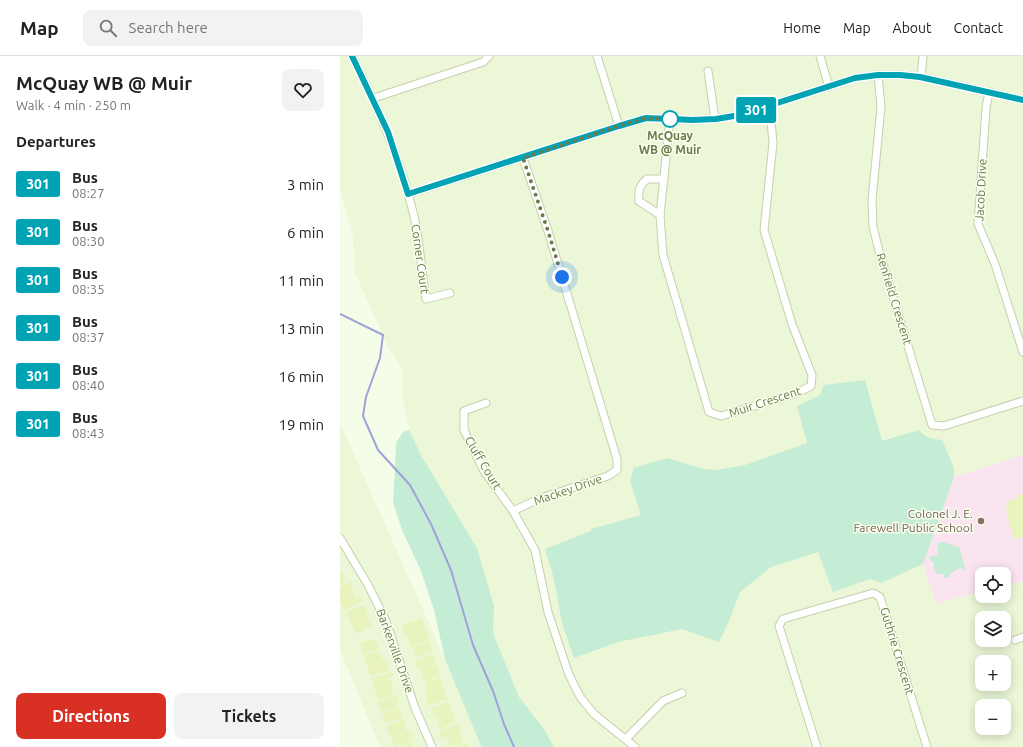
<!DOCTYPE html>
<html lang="en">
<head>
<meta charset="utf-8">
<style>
  body { margin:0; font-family:Ubuntu,sans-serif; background:#f2f2f2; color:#222; height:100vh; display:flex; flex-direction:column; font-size:15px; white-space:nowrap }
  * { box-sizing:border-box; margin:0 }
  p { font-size:13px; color:#767676 }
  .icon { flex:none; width:22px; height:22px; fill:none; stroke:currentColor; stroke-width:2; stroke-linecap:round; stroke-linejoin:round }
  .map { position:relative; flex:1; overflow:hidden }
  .sheet { display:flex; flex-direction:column; background:#fff; width:340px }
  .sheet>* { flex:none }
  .badge { padding:0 8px; border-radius:3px; font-size:14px; line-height:26px }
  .controls { position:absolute; left:635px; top:511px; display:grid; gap:8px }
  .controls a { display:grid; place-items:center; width:36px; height:36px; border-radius:8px; background:#fff; box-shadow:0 2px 10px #0003; font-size:20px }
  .you { position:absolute; width:20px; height:20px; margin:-10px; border:3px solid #fff; border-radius:50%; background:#1a73e8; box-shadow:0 0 0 6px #1a73e833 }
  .map>.badge { position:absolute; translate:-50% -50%; box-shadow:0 0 0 2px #fff }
  h2 { padding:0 16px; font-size:15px; line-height:36px }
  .round { display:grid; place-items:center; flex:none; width:42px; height:42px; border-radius:8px; background:#f2f2f2 }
  .overview { display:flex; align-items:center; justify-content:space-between; height:68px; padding:0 16px }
  h1 { font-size:19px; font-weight:600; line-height:30px }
  .button { display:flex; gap:8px; margin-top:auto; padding:8px 16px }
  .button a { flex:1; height:46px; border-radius:8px; background:#d93025; color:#fff; font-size:16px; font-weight:600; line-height:46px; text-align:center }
  .button a+a { background:#f2f2f2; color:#222 }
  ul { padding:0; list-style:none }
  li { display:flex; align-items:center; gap:12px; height:48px; padding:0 16px }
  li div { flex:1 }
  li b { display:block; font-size:15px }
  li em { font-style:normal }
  li .badge { min-width:44px; font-weight:700; text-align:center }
  header { display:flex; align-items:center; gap:24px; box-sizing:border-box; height:56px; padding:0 20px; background:#fff; border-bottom:1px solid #e0e0e0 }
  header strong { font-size:19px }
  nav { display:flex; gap:22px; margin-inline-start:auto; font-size:14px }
  .search { width:280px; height:36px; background:#f2f2f2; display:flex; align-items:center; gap:10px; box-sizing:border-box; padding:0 14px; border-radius:8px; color:#767676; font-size:15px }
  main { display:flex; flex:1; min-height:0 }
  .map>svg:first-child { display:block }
</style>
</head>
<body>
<header>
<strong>Map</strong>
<div class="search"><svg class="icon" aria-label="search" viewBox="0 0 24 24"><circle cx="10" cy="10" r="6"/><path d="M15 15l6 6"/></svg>Search here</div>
<nav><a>Home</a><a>Map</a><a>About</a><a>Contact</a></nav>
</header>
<main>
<section class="sheet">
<div class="overview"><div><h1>McQuay WB @ Muir</h1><p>Walk · 4 min · 250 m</p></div><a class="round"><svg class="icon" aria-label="heart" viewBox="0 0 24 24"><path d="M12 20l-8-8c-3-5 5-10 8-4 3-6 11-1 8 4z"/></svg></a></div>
<h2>Departures</h2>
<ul>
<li><span class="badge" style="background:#00a3b4;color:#fff">301</span><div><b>Bus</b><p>08:27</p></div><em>3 min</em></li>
<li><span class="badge" style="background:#00a3b4;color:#fff">301</span><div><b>Bus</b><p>08:30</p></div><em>6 min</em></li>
<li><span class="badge" style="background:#00a3b4;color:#fff">301</span><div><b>Bus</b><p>08:35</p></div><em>11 min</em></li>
<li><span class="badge" style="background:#00a3b4;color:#fff">301</span><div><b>Bus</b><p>08:37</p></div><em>13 min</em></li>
<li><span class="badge" style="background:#00a3b4;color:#fff">301</span><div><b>Bus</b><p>08:40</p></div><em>16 min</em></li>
<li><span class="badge" style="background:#00a3b4;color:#fff">301</span><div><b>Bus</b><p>08:43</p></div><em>19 min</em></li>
</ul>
<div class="button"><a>Directions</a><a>Tickets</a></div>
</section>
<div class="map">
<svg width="683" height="691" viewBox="0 0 683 691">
  <rect width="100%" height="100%" fill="#f4fde7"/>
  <g fill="#ecf7d8" fill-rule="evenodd">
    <path d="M0,0H683V691H214L204,673L179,641L153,577L154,550L69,374L62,340V312L48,291L15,217L13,181L0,132ZM642,518H664V540H642ZM642,562H664V584H642ZM642,606H664V628H642ZM642,650H664V672H642Z"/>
    <polygon points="0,367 144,691 40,691 0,594"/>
  </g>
  <polygon fill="#fae4f0" points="683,399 683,526 664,528 664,518 642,518 642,535 596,548 583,508 614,421"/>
  <g fill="#c5ecd4">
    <path d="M525,324L542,385L579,374C586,382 592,383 602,384L614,412V421L583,508L541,527L530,523L493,536L478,496L431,511L400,536L389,565L379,586L342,573L278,586L234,602L222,568L214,523L205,493L251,475V473L301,459L290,425L294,412L327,402L364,413L377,414L405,409L467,387L457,350L480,339L484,329Z"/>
    <polygon points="69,374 82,401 137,492 154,550 153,577 179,641 204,673 214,691 142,691 141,690 105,603 94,554 81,515 62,474 53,446 55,414 56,387 63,376"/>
    <polygon points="602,486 619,491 625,512 625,514 620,512 610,518 610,521 604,522 604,518 597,518 594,513 594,507 590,504 590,500 597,500 598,487"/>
  </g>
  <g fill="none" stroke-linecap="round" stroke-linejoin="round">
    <polyline stroke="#a0a2da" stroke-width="2" points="0,258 43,279 40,302 26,341 23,360 38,394 70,429 91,468 111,514 133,589 153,635 164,668 174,691"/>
  </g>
  <g fill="#e8f3be">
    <polygon points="683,438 683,481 674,484 665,451 667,451 666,446 678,442 677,440"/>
    <polygon points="2,515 5,521 4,523 5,525 0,528 0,516"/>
    <polygon points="9,526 11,526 13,529 11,530 14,536 3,543 13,537 17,542 20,540 23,544 5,554 0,546 0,531"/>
    <polygon points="23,549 29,558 26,560 32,570 16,578 6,557"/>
    <polygon points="82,562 86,573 66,580 62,569"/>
    <polygon points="86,574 89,584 70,590 68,580"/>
    <polygon points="34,583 35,586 36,585 39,593 23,598 20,587"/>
    <polygon points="89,585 92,596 76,601 72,591"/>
    <polygon points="37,595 38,597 40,596 43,604 30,609 46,604 49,615 30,620 24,599"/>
    <polygon points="93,598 96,608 77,614 75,604"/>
    <polygon points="96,609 100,619 84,625 80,614"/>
    <polygon points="52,616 53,620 49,621 54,635 51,636 52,640 38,644 31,622"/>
    <polygon points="100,621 107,643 88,650 85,639 97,634 88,637 85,630 87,629 86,626"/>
    <polygon points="55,640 57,640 59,645 56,646 58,651 42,656 38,646"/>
    <polygon points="108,645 116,666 100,673 99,669 100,669 97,661 94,663 91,652"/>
    <polygon points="59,652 63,662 46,667 42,657"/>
    <polygon points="63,663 64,663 66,668 64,669 66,674 51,681 46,671"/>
    <polygon points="117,668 121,676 106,683 105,680 101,682 98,676"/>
    <polygon points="70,673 72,679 71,680 73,684 55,691 51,681"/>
    <polygon points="119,677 123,686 110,691 107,684"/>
    <polygon points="72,686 74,691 62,691"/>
    <polygon points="126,686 128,691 115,691"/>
  </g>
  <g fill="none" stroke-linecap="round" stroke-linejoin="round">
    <g stroke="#c7cfac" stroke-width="9">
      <g id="minor">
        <path d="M12,0C37,50 60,101 73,156C80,185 81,214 86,243L110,237"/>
        <polyline points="257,0 279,70"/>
        <polyline points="480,0 489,31"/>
        <polyline points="368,15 375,63"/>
        <polyline points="538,19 541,51 532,144 533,171 539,195 592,369 604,370 683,345"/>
        <polyline points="581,21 583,0"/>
        <polyline points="649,36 646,52 638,168 655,208 683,296"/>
        <polyline points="34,42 143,6 149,0"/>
        <polyline points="330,63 320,159 323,199 369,356 381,360 457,337 471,330 472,319 452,268 424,174 433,87 431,65 428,51"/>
        <polyline points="69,138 279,70 307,62 353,64 375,63 400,59 515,22 538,19 560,19 581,21 683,44"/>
        <path d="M320,159L299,145C298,135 299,130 307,123H324"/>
        <polyline points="146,347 124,355 124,374 144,415 173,455 195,494 208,556 228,616 234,629 241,642 254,658 295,691"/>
        <polyline points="173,455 201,442 268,420 277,414 277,403 208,175 183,102"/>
        <polyline points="0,482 28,529 46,565 75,652 92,691"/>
        <polyline points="675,584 683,581"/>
        <polyline points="286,683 323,645 342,637"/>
        <polyline points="477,691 439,570 443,563 533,537 540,541 587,691"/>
      </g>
    </g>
    <use href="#minor" stroke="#fff" stroke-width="7"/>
  </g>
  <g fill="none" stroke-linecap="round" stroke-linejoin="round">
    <g stroke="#fff" stroke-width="9">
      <polyline id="line" points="12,0 48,76 68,138 279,70 306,62 353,64 376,63 400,59 515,22 538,19 560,19 580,21 683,44"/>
    </g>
    <use href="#line" stroke="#00a3b4" stroke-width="6"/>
    <polyline stroke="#71784a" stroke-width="4" stroke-dasharray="0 7.2" points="222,221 208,175 183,102 279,70 306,62 330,63"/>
  </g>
  <circle fill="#fff" stroke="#00a3b4" stroke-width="2" cx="330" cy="63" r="8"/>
  <circle fill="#8d6e63" stroke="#f8ffee" stroke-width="1.5" cx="641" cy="465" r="4"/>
  <g text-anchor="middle" stroke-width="3" stroke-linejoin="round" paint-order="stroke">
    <g font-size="12" font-weight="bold" fill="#71784a" stroke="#f8ffee">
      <text x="330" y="84">McQuay<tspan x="330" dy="14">WB @ Muir</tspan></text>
    </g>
    <g font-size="12" fill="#71784a" stroke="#f8ffee">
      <text transform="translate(641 134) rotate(-87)" y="4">Jacob Drive</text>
      <text transform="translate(80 203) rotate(82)" y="4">Corner Court</text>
      <text transform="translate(554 243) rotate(73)" y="4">Renfield Crescent</text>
      <text transform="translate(425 346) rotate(-18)" y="4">Muir Crescent</text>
      <text transform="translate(143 407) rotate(59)" y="4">Cluff Court</text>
      <text transform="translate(228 434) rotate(-19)" y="4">Mackey Drive</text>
      <text transform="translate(55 595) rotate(70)" y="4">Barkerville Drive</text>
      <text transform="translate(557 595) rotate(73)" y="4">Guthrie Crescent</text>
    </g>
    <g font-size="12" fill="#785e54" stroke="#f8ffee" text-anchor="end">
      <text x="633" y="462">Colonel J. E.<tspan x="633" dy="14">Farewell Public School</tspan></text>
    </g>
  </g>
</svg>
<div class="controls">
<a><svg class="icon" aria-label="locate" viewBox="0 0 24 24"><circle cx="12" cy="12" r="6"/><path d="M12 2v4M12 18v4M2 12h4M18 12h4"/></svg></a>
<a><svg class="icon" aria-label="layers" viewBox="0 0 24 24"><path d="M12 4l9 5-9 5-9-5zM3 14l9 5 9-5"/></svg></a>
<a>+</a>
<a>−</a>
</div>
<div class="you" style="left:222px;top:221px"></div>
<b class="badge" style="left:416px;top:54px;background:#00a3b4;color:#fff">301</b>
</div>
</main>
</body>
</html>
